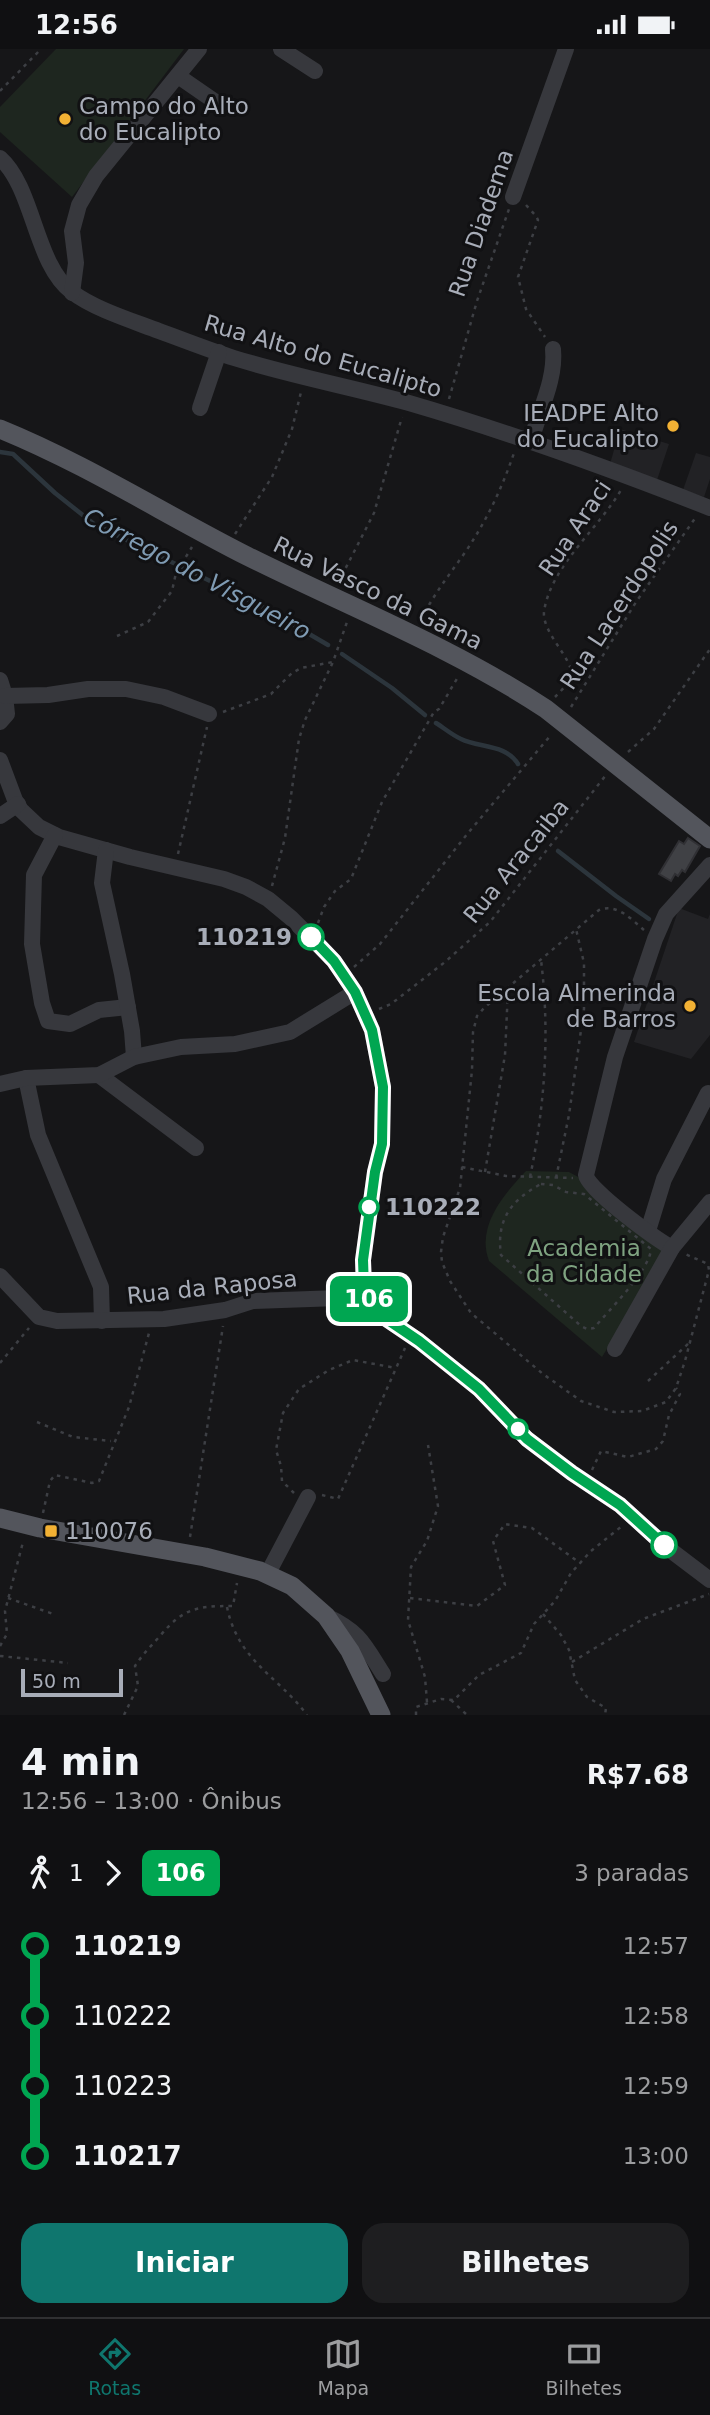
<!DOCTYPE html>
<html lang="pt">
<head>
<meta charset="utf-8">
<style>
  body { margin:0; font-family:"DejaVu Sans",sans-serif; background:#1e1e20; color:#f1f3f6; height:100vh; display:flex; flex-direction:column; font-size:26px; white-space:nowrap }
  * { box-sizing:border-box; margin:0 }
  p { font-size:23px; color:#9c9d9f }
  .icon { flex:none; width:38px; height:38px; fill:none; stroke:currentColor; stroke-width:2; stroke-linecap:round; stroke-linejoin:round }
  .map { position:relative; height:1666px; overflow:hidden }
  .side { display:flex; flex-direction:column; background:#101012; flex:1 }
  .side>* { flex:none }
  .badge { padding:0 14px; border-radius:10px; font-size:24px; line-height:46px }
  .scale { position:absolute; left:21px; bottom:18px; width:102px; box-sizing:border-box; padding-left:7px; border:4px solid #a8adb8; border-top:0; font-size:19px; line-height:24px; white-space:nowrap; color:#a8adb8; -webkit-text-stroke:5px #111113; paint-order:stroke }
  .map>.badge { position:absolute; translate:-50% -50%; box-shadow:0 0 0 4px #fff }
  .legs { display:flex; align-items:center; gap:10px; height:77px; padding:0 21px; font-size:23px }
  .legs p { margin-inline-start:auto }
  .summary { display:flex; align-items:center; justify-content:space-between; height:119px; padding:0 21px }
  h1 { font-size:38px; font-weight:600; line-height:52px }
  .action { display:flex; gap:14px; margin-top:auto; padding:14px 21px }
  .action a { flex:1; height:80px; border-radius:21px; background:#0f766e; color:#fff; font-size:28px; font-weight:600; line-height:80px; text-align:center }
  .action a+a { background:#1e1e20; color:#f1f3f6 }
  ul { padding:0 21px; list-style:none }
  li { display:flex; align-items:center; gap:24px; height:70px; font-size:26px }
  li i { display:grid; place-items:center; width:10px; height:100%; margin:0 9px; background:currentColor }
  li i::after { content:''; width:18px; height:18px; margin:-9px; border:5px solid; border-radius:50%; background:#101012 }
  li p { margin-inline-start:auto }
  li:first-child i { background:linear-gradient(#0000 50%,currentColor 0) }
  li:last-child i { background:linear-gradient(currentColor 50%,#0000 0) }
  .status { display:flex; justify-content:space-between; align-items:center; height:49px; padding:0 35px; background:#101012; direction:ltr }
  .status svg { height:19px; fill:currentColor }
  .menu { display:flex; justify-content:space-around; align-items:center; height:98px; border-top:2px solid #303032; background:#101012; font-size:19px; color:#9c9d9f }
  .menu a { display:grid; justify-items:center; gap:4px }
  .menu .active { color:#0f766e }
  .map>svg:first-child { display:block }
</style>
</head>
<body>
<div class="status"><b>12:56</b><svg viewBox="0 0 49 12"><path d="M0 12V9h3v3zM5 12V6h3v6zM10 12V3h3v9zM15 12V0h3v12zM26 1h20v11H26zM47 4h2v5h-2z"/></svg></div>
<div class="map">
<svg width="710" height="1666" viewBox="0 0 710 1666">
  <rect width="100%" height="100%" fill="#161618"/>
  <g fill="#222225">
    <polygon points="620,380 669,395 657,431 610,415"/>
    <polygon points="696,404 710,408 710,430 704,448 683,441"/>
    <polygon points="679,859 708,870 710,865 710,986 691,1010 634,993"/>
  </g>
  <g fill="#1e261f">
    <polygon points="56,0 184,0 72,148 0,83 0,58"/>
    <path d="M526,1122L569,1123L580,1129L670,1197L602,1308L489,1212C476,1178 503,1146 526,1122Z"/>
  </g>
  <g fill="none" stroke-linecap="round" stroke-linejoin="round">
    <g stroke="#2c353c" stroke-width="4.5">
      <polyline points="0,403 13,405 55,444 94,475 263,558 328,596"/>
      <polyline points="342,605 392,639 425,666"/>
      <path d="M436,674C444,679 452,686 461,690C479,699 506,695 518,715"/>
      <polyline points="558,802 616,847 649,870"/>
    </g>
  </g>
  <polygon fill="#404145" stroke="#303034" stroke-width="2" points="688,789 700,797 685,823 682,821 678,827 675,825 671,832 659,825 679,792 684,795"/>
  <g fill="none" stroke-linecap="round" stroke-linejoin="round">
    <g stroke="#3d3f44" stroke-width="2.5" stroke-dasharray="3.5 5" stroke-linecap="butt">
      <polyline points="0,42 41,0"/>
      <polyline points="526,156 536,167 538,171 518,228 526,260 545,288"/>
      <polyline points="449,350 477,252 509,160"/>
      <polyline points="235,485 272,428 292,380 301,343"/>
      <polyline points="338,534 374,464 402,368"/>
      <path d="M421,571C433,546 450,525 466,502C487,471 502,439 514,404"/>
      <polyline points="117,587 148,573 172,542 176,524 192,498"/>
      <path d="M555,648C561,642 569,634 571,626C574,611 542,584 544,563C550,518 599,479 621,441"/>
      <polyline points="571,658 636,553 696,468"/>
      <polyline points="223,663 271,645 292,624 301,619 333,613"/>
      <polyline points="628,703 654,680 710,600"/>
      <polyline points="178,805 207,678"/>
      <polyline points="272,837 285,789 299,690 305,671 333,613 347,573"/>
      <polyline points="318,874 324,858 335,842 351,830 382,753 434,663 439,660 458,628"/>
      <path d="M644,881C631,870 617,854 599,861L484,959L477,967L473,983L472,1021L460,1139L443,1188L441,1203L442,1213L450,1232L471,1264L543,1325L581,1352L614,1363L642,1362L666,1353L676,1339L685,1312L709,1221L708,1215L685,1205"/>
      <polyline points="354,918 380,895 468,784 551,686"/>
      <polyline points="379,960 391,955 445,913 490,873 606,726"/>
      <polyline points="462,1118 506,1127 573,1129"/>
      <polyline points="485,1123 505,1006 508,940"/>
      <path d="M530,1128C545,1056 550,984 541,911"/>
      <polyline points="556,1129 569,1066 584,960 584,914 576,880"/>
      <path d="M541,1135L553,1136L566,1143L584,1145L651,1200C650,1221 608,1262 594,1279L587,1280L581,1277L501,1206C496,1171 511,1151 541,1135Z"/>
      <polyline points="0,1314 29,1279"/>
      <polyline points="648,1332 689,1294"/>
      <polyline points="37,1373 73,1388 111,1392"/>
      <polyline points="592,1421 601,1402 628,1408 656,1400 663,1392 669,1366 680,1345 676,1339"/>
      <polyline points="294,1444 282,1432 281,1417 276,1401 283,1364 299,1340 329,1321 353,1311 396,1319"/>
      <polyline points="322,1446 338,1450 405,1299"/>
      <polyline points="43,1464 50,1432 55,1426 92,1434 99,1432 129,1358 149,1284"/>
      <polyline points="190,1488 223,1277"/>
      <polyline points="8,1549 56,1566"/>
      <polyline points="410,1549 477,1557 505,1536 493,1492 505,1475 532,1479 580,1514"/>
      <path d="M227,1558C238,1612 278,1627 307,1666"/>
      <polyline points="543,1565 561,1586 569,1601 575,1631 587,1648 606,1659 605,1666"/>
      <polyline points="0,1597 7,1585 5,1562 23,1493"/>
      <polyline points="0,1607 68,1614"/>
      <polyline points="572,1613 643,1570 709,1545"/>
      <polyline points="451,1651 467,1666"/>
      <polyline points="427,1653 425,1628 408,1571 411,1518 427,1492 438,1457 428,1396"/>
      <path d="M124,1666L138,1637L135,1617C142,1606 151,1597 160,1587C183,1559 197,1557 233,1557L237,1534"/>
      <polyline points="416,1666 416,1658 441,1650 454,1651 479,1626 521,1604 534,1575 555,1552 571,1524 591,1502 622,1477"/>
    </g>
    <g stroke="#37383d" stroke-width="16">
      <polyline points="281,0 315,22"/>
      <polyline points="178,27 220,56"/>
      <path d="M0,109C34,139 35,216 72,243C94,260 133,272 159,282C184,291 209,301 234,309C292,327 351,338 409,354C512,384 611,420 710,459"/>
      <polyline points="513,148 566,0"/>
      <polyline points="72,244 76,214 72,182 79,156 96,127 199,0"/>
      <polyline points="200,359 219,303"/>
      <path d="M531,392C539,362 556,331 553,300"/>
      <polyline points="0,631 5,647 7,665 0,673"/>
      <polyline points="5,647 48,646 88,640 126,640 164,648 209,665"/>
      <polyline points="0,711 15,751 21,761 39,778 59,788 130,808 224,830 246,838 268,850 291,869 334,912 355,943 372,981 383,1038 382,1095 375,1123 363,1211 364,1238 367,1248 385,1269 419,1292 479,1340 527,1390 572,1424 620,1456 669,1500 710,1531"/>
      <polyline points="0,767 18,755"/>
      <polyline points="55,786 34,826 32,895 42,954 48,972 70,975 99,961 128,958"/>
      <polyline points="106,801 102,834 122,925 132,982 134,1008"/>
      <polyline points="99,1026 196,1099"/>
      <polyline points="26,1029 38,1086 101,1238 102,1272"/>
      <polyline points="0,1035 26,1029 99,1026 134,1008 181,998 235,995 290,983 355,943"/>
      <polyline points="648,1182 664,1130 708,1044"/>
      <path d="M672,1199C656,1190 588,1141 586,1126L615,1008L655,890L666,865L710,816"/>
      <polyline points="0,1227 39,1268 57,1272 164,1270 225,1261 253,1252 367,1248"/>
      <polyline points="615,1300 672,1199 710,1153"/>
      <polyline points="267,1526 308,1448"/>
      <path d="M326,1567C359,1582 364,1595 383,1625"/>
    </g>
    <g stroke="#53555c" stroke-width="19">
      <path d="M0,380C86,415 164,465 247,507C347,557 452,598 546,660L710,790"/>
      <polyline points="0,1469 40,1479 205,1508 260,1522 292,1537 326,1567 350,1602 381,1666"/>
    </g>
  </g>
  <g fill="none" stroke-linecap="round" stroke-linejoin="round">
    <g stroke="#fff" stroke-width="16">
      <polyline id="line-1" points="311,888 334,912 355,943 372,981 383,1038 382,1095 375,1123 363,1211 364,1238 367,1248 385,1269 419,1292 479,1340 527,1390 572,1424 620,1456 664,1496"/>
    </g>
    <use href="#line-1" stroke="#00a651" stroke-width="10"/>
  </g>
  <g fill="#f2b134" stroke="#111113" stroke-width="2.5">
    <circle cx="65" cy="70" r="7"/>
    <circle cx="673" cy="377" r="7"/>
    <circle cx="690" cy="957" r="7"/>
    <rect x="44" y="1475" width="14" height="14" rx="3.5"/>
  </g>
  <g fill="#fff" stroke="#00a651" stroke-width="3.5">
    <circle cx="311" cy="888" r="12"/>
    <circle cx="369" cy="1158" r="9"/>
    <circle cx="518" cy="1380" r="9"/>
    <circle cx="664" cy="1496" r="12"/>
  </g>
  <g text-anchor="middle" stroke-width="6" stroke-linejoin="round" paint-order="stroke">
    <g font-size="23" fill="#a8adb8" stroke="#111113" text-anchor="start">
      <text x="79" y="65">Campo do Alto<tspan x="79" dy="26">do Eucalipto</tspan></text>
      <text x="659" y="372" text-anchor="end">IEADPE Alto<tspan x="659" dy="26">do Eucalipto</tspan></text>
      <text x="676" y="952" text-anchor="end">Escola Almerinda<tspan x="676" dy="26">de Barros</tspan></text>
      <text x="65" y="1490">110076</text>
    </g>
    <g font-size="23" fill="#a8adb8" stroke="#111113">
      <text transform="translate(481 174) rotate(-71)" y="8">Rua Diadema</text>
      <text transform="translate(323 307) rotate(16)" y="8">Rua Alto do Eucalipto</text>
      <text transform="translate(575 479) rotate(-56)" y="8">Rua Araci</text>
      <text transform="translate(378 544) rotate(26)" y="8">Rua Vasco da Gama</text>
      <text transform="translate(619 556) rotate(-57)" y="8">Rua Lacerdopolis</text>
      <text transform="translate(516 812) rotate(-51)" y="8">Rua Aracaiba</text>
      <text transform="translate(212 1238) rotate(-6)" y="8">Rua da Raposa</text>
    </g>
    <g font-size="23" font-weight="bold" fill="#a8adb8" stroke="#111113" text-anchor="end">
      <text x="292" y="896">110219</text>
      <text x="385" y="1166" text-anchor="start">110222</text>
    </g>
    <g font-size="23" fill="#7fa381" stroke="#111113">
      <text x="584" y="1207">Academia<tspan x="584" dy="26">da Cidade</tspan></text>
    </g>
    <g font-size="24" font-style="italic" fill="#7f9bb3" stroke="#111113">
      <text transform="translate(197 525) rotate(28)" y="8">Córrego do Visgueiro</text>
    </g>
  </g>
</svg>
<div class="scale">50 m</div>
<b class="badge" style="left:369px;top:1250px;background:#00a651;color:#fff">106</b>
</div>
<section class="side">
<div class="summary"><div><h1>4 min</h1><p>12:56 – 13:00 · Ônibus</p></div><b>R$7.68</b></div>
<div class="legs"><svg class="icon" aria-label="walk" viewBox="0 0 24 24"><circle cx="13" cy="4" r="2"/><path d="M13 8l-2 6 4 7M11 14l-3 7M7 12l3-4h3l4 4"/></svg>1<svg class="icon" aria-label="forward" viewBox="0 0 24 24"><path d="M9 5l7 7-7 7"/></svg><b class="badge" style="background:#00a651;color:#fff">106</b><p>3 paradas</p></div>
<ul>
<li><i style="color:#00a651"></i><b>110219</b><p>12:57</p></li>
<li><i style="color:#00a651"></i><span>110222</span><p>12:58</p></li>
<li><i style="color:#00a651"></i><span>110223</span><p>12:59</p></li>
<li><i style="color:#00a651"></i><b>110217</b><p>13:00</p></li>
</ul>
<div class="action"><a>Iniciar</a><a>Bilhetes</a></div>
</section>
<nav class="menu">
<a class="active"><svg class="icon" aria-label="directions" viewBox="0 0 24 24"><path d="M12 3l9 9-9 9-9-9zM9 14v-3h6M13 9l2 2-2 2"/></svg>Rotas</a>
<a><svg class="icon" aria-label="map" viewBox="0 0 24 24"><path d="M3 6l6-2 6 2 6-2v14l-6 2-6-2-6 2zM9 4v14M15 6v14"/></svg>Mapa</a>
<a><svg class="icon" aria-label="tickets" viewBox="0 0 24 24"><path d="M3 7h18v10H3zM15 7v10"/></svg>Bilhetes</a>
</nav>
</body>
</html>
